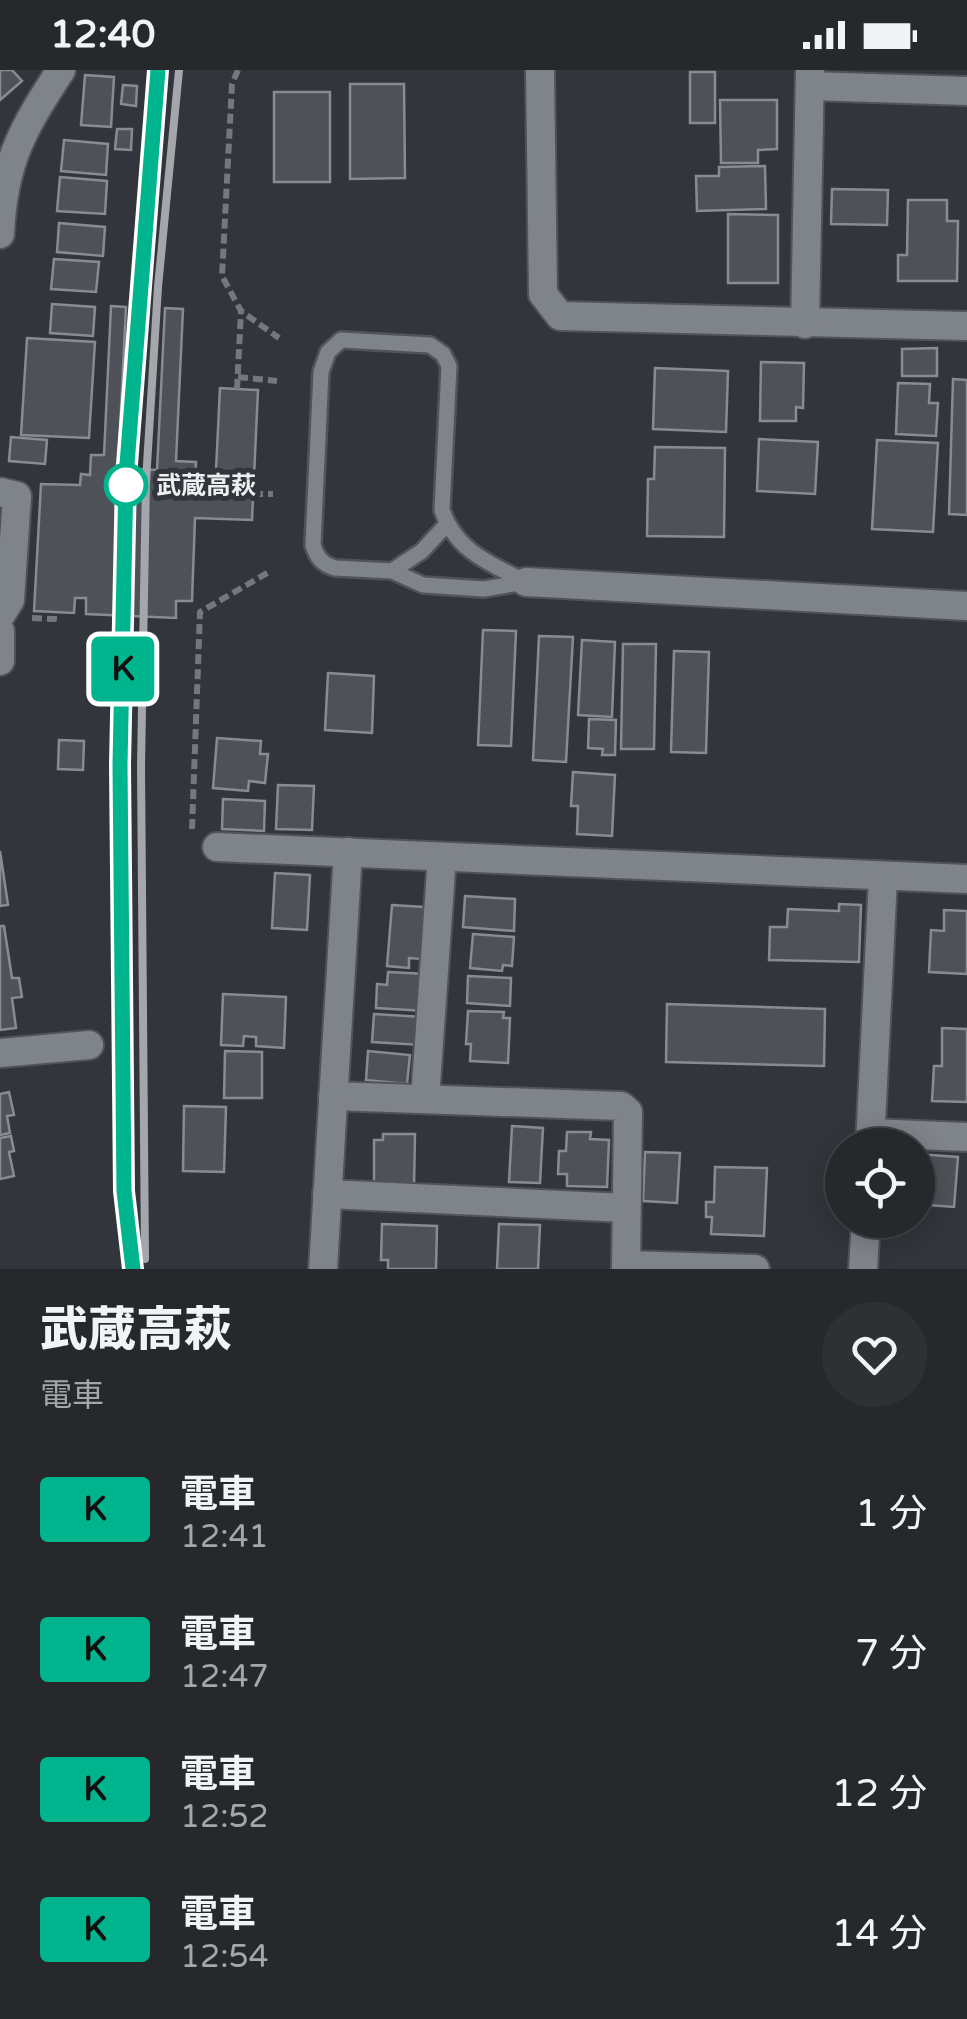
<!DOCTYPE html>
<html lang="ja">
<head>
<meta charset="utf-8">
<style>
  body { margin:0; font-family:"Varela Round","Noto Sans JP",sans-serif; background:#2e3034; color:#f1f3f6; height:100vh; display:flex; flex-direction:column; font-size:38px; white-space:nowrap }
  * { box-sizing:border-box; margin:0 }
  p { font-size:32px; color:#a4a6a9 }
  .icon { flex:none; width:55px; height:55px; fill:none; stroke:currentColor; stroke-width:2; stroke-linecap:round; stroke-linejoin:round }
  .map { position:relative; height:1199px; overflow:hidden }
  .drawer { display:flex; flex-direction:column; background:#26282c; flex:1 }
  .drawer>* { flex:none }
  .badge { padding:0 20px; border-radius:8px; font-size:35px; line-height:65px }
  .fabs { position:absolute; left:825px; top:1058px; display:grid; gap:20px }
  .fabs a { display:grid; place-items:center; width:110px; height:110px; border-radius:50%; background:#26282c; box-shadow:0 5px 25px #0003,0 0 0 2px #424448; font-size:50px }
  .map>.badge { position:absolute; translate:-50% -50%; box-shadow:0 0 0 5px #fff }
  .round { display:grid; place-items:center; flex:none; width:105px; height:105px; border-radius:52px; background:#2e3034 }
  .overview { display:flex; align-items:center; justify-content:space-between; height:170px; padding:0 40px }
  h1 { font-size:48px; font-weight:800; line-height:75px }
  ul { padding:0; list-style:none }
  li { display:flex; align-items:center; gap:30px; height:140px; padding:0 40px }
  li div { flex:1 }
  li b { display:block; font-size:38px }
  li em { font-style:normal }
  li .badge { min-width:110px; font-weight:700; text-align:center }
  .status { display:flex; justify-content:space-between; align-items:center; height:70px; padding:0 50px; background:#26282c; direction:ltr }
  .status svg { height:28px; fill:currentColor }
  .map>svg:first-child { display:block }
</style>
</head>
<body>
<div class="status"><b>12:40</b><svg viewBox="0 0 49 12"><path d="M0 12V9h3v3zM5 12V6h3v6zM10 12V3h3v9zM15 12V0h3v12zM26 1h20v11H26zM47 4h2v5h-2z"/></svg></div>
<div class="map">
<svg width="967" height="1199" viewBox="0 0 967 1199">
  <rect width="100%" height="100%" fill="#32353b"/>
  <g fill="#4e5258" stroke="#878b92" stroke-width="2.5">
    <polygon points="0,0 12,0 22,11 0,30"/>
    <rect x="690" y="2" width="25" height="51"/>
    <polygon points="85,5 114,7 111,57 81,55"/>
    <polygon points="350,14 404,14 405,108 350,109"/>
    <polygon points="123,15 137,16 136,36 121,34"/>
    <rect x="274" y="22" width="56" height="90"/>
    <polygon points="720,30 777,30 777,79 758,80 758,93 721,93"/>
    <polygon points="117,59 132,59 131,80 115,79"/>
    <polygon points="64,70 108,74 106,105 61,101"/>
    <polygon points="765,96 766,139 697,141 696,106 719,106 719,97"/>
    <polygon points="60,107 107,111 105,144 57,141"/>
    <polygon points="832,119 888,120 887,155 831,154"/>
    <polygon points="908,130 947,130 947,151 958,151 957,211 898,211 898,185 907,185"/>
    <polygon points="728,144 778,145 778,213 728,213"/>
    <polygon points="59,153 105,157 103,186 57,182"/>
    <polygon points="54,189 99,192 96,222 51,219"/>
    <polygon points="52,234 95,237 93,266 50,263"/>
    <polygon points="111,236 126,237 118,398 157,400 165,238 183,239 176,391 196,392 195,419 215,420 220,318 258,320 252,450 195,448 192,531 176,531 176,548 86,544 86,528 75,528 74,543 34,541 41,414 80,415 81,404 90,405 91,385 104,385"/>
    <polygon points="27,268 95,272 89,368 21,365"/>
    <polygon points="937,278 937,306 902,306 902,279"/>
    <polygon points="761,292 804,293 803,338 796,337 796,351 760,351"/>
    <polygon points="655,298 728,301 726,362 653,359"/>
    <polygon points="953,309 967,310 967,445 949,444"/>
    <polygon points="898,313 930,314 929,333 938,333 936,366 896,364"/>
    <polygon points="11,367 47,370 45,394 9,391"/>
    <polygon points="759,369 818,372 815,424 757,421"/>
    <polygon points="877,370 938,373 933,462 872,459"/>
    <polygon points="655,377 725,378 724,467 647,466 648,409 654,409"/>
    <polygon points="483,560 516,561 511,676 478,675"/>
    <polygon points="539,566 573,567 566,692 533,690"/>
    <polygon points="582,570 615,572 612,647 578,645"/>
    <polygon points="623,574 656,574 654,679 621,679"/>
    <polygon points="674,581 709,582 706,683 671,682"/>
    <polygon points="328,603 374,606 372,663 325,660"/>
    <polygon points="589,649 616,650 615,685 602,685 603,679 588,678"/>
    <polygon points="217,668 261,671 260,684 268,684 265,713 249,711 248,721 213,718"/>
    <polygon points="59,670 84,671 83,700 58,699"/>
    <polygon points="573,702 615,705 612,766 577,764 578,736 571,736"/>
    <polygon points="278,715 314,716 312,760 276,759"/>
    <polygon points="223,729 265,731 264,761 222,759"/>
    <polygon points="0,781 8,835 0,836"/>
    <polygon points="275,803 310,805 307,860 272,858"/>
    <polygon points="465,826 515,829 514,861 463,857"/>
    <polygon points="839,834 861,835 859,892 769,890 770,857 787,857 788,839 839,841"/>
    <polygon points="392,835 424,837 421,889 409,888 409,898 387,896"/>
    <polygon points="944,840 967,841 967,904 929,902 931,860 944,861"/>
    <polygon points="0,856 4,856 12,908 19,908 22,927 12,928 16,958 0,960"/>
    <polygon points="473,864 514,867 512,896 503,895 502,901 470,898"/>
    <polygon points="388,902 426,904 424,941 376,938 377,914 387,915"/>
    <polygon points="468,906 511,908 510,936 467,933"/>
    <polygon points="223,924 286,927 284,978 256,976 256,967 244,966 243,976 221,975"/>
    <polygon points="667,934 825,939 824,996 666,992"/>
    <polygon points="468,941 504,942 503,948 510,948 508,993 470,991 471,974 466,974"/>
    <polygon points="374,944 423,947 421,975 372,972"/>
    <polygon points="942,958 967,959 967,1032 932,1031 934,996 942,996"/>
    <polygon points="225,981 262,982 262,1028 224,1028"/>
    <polygon points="368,981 410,985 407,1014 366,1010"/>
    <polygon points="9,1022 14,1045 7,1046 10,1063 0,1065 0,1024"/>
    <polygon points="184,1036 226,1037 224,1102 183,1101"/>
    <polygon points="512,1056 543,1058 540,1113 509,1112"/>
    <polygon points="567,1062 591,1062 590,1069 609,1070 607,1117 567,1116 567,1104 558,1104 559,1081 566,1081"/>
    <polygon points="383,1064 415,1064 414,1117 374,1117 374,1070 383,1070"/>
    <polygon points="11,1066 14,1081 9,1082 14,1106 0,1109 0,1068"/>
    <polygon points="645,1082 680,1083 677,1133 643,1131"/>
    <polygon points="918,1084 958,1087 954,1137 928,1135 930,1117 918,1116"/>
    <polygon points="715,1097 767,1098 764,1166 711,1164 712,1147 706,1147 706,1132 714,1132"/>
    <polygon points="382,1154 437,1156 436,1199 388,1199 388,1190 381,1190"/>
    <polygon points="499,1154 540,1155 538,1199 497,1199"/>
  </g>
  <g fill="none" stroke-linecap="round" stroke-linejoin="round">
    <g stroke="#505458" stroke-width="20">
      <g id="service">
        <path d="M341,270L430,275L443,284L449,296L442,440C456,481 489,493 526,512L484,519L423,515L392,501L335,498C322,494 317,488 313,475L321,302L328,282Z"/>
        <polyline points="392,501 422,481 447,454"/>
      </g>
    </g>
    <g stroke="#505458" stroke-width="32">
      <g id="minor">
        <polyline points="540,0 543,224 560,246 967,256"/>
        <polyline points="810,16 967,21"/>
        <path d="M0,164C3,92 23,58 61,0"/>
        <polyline points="805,254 810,0"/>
        <polyline points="0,422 17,426 10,530 0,546"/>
        <polyline points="0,561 0,591"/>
        <polyline points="217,777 967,809"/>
        <polyline points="0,983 89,975"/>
        <polyline points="333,1026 621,1036 628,1042 626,1199"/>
        <polyline points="425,1029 442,787"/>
        <polyline points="871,1063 967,1067"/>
        <polyline points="870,1075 883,807"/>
        <polyline points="327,1124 626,1138"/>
        <polyline points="626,1195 755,1199"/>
        <polyline points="323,1199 348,782"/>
        <polyline points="863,1199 866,1150"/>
      </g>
    </g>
    <g stroke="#505458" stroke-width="32">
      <polyline id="tertiary" points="526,512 967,536"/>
    </g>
    <g stroke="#74777c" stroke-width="6" stroke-dasharray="10 5" stroke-linecap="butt">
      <polyline points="238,0 232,14 222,206 241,241 279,268"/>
      <polyline points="238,307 277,311"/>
      <polyline points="237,319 241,241"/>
      <polyline points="253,424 273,424"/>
      <polyline points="32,548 54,549 54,542"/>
      <polyline points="192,759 200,542 269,502"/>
    </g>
    <use href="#service" stroke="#7f838a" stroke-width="15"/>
    <use href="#minor" stroke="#7f838a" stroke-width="28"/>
    <use href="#tertiary" stroke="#7f838a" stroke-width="28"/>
    <g stroke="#a4a6ab" stroke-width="8">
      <polyline points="145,1189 141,696 146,411 158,217 179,0"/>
      <polyline points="133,1199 125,1121 119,695 126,407 158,0"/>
    </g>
  </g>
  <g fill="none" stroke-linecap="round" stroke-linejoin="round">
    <g stroke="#fff" stroke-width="22">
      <polyline id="line" points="133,1199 124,1121 120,695 126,407 158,0"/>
    </g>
    <use href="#line" stroke="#00b48d" stroke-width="15"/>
  </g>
  <circle fill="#fff" stroke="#00b48d" stroke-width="5" cx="126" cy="415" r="20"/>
  <g text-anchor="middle" stroke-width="10" stroke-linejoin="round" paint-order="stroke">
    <g font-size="25" font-weight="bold" fill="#edeff3" stroke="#32353b" text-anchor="start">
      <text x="156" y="424">武蔵高萩</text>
    </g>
  </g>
</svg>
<div class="fabs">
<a><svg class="icon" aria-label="locate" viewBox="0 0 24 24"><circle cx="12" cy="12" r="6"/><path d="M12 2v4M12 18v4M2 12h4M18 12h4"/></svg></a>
</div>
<b class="badge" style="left:123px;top:599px;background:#00b48d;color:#111">K</b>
</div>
<section class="drawer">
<div class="overview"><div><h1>武蔵高萩</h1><p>電車</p></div><a class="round"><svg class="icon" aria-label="heart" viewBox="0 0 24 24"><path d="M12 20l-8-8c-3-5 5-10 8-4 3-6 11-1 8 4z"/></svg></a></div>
<ul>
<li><span class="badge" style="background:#00b48d;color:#111">K</span><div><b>電車</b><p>12:41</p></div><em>1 分</em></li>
<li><span class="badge" style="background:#00b48d;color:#111">K</span><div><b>電車</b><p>12:47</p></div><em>7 分</em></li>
<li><span class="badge" style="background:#00b48d;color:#111">K</span><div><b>電車</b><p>12:52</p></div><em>12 分</em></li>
<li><span class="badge" style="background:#00b48d;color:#111">K</span><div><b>電車</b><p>12:54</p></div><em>14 分</em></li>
</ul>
</section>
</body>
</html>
